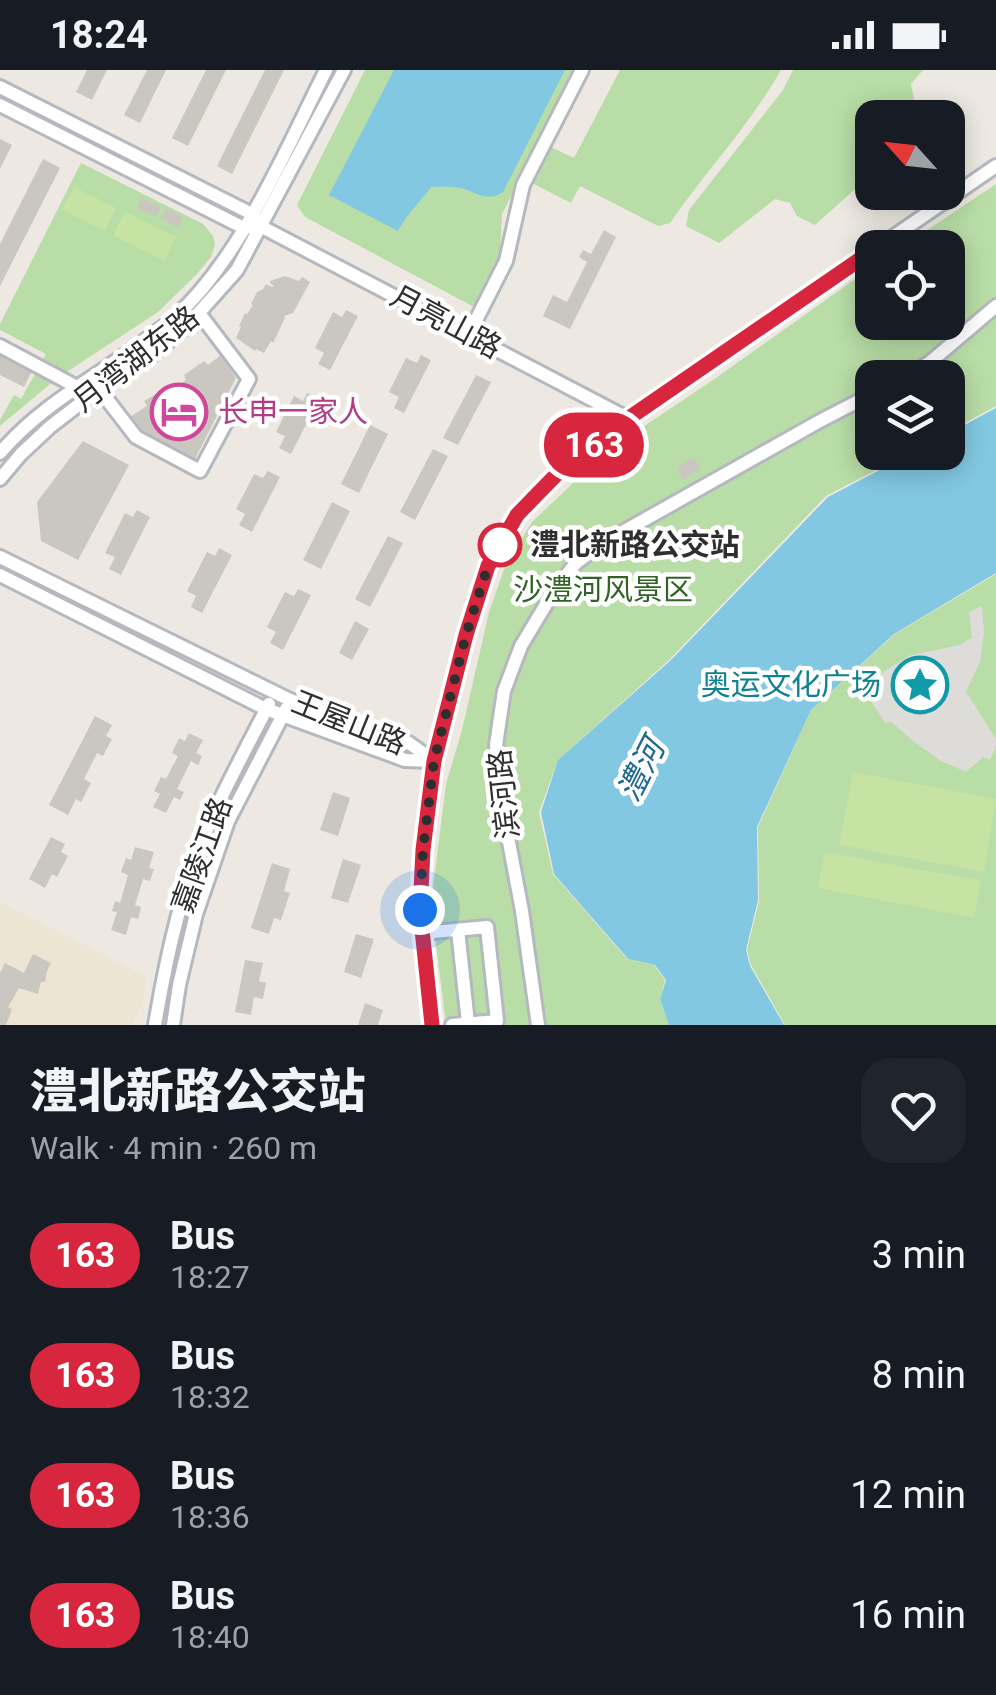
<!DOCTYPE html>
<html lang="en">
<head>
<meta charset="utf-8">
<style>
  body { margin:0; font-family:Roboto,"Noto Sans SC",sans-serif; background:#20242c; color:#f1f3f6; height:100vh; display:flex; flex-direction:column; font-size:38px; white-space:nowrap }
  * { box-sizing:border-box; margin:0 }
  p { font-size:32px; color:#9ea1a6 }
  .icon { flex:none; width:55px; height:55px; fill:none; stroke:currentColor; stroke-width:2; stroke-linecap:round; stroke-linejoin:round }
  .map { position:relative; height:955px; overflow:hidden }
  .details { display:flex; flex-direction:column; background:#171b24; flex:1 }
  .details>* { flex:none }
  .badge { padding:0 20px; border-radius:32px; font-size:35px; line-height:65px }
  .needle { width:65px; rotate:297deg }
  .tools { position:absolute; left:855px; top:30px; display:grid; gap:20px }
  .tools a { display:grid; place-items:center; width:110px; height:110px; border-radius:20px; background:#171b24; box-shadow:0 5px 25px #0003; font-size:50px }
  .you { position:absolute; width:50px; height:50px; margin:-25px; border:8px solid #fff; border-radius:50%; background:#1a73e8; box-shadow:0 0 0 15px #1a73e833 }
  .map>.badge { position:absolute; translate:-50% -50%; box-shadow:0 0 0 5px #fff }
  .round { display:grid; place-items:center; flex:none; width:105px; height:105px; border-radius:30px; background:#20242c }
  .head { display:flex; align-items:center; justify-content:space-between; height:170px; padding:0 30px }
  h1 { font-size:48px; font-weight:800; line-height:75px }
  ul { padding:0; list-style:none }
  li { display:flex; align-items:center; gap:30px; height:120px; padding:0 30px }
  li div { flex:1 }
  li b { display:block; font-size:38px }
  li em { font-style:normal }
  li .badge { min-width:110px; font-weight:700; text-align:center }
  .status { display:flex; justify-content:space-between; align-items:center; height:70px; padding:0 50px; background:#171b24; direction:ltr }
  .status svg { height:28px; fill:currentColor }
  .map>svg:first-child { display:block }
</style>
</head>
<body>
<div class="status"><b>18:24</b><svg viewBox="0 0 49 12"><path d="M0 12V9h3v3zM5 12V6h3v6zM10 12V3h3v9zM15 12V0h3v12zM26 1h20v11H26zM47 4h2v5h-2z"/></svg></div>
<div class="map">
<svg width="996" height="955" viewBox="0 0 996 955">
  <rect width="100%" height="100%" fill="#ede9e2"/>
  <polygon fill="#ece5d4" points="0,832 146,906 143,933 132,955 0,955"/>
  <g fill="#b8dda6">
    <polygon points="365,0 575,0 502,144 500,184 474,237 305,147 297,135"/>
    <path d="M620,0H781C750,55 706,101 670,153L658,156L580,116L571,133L532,113L551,77L574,88Z"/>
    <polygon points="793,0 923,0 911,14 918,47 872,48 872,104 815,155 797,146 790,133 775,129 719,173 686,156 689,140 783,20"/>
    <polygon points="81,93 203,154 213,166 215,175 211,187 196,205 158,242 56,309 0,356 0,350 14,325 21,329 46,284 0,260 0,254"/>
    <polygon points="996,114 996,336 948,362 948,308 872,308 872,382 909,383 826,426 670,589 558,690 539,742 553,804 627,889 654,895 665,910 660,929 669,955 446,955 431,834 446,714 462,660 489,542 506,494 532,452 607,381 713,310 872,197 872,252 948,252 948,178 902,177"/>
    <polygon points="996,504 996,955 785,955 751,895 747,880 759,831 758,757 811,640 895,564"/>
  </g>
  <g fill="#c7e3a3">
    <polygon points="74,117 116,138 104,161 62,140"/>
    <polygon points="125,142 176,167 164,191 113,165"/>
    <polygon points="853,702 996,729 984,802 839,775"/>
    <polygon points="825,782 981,811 974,848 818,818"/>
  </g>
  <polygon fill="#dedcd9" points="982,536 984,564 980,592 966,622 996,669 996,677 990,690 983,687 966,702 941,691 914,672 890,651 885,653 864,620 886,600 911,585 960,575 972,567 969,542"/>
  <g fill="#82c8e2">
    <path d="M394,0H565L503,122C487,132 480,124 464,119C454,116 441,117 431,117C420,132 407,144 398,161L329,125Z"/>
    <polygon points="996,338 996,503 894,564 811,640 757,757 758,830 746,880 750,896 784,955 669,955 660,929 666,910 655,895 628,889 554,804 541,742 558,690 671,590 828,427 912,383 948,382 948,364"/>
  </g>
  <g fill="#cac7c0">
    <polygon points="87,0 107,0 92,30 76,22"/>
    <polygon points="147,0 166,0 140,53 124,45"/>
    <polygon points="206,0 226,0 188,76 172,68"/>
    <polygon points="265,0 284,0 232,104 217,96"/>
    <polygon points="0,69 12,75 0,99"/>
    <polygon points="43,89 60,98 0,216 0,174"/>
    <polygon points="142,128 161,137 156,147 137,138"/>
    <polygon points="165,139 183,147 178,157 160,149"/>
    <polygon points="604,160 616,167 570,259 543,246 553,225 567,232 587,192 579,187 583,180 591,184"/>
    <polygon points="285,206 299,211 302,207 310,212 293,243 284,246 285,248 273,273 271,271 264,283 256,279 255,281 236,268 241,257 239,256 245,243 247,244 253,235 251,234 257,222 263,219 266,214 272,217 274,216 270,213 270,211"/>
    <polygon points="346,240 358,246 330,300 318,294 324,283 315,278 333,242 342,247"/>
    <polygon points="0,285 32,301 24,317 0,305"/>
    <polygon points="221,285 236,308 193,393 142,367 130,347 147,336 144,331 165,319 167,323 186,310 184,305 204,291 208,295"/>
    <polygon points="421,285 431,290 404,343 394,338 399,327 389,322 406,288 417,293"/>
    <polygon points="476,305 491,312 458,375 443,368"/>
    <polygon points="307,323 319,329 291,384 279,378 285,366 276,362 294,326 303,331"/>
    <polygon points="370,355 388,364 359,423 341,414"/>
    <polygon points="83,371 129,395 78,490 41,471 37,432"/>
    <polygon points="433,379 448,386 415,450 400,442"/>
    <polygon points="694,387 701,399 683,410 676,398"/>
    <polygon points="268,401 280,407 252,462 239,455 245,444 236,439 254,404 263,408"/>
    <polygon points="332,432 350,441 321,499 303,490"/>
    <polygon points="137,440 150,447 121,505 109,499 115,487 105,483 125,443 133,447"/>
    <polygon points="388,466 403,473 370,537 355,529"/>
    <polygon points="219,478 232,485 202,543 191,537 196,526 187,521 207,482 215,486"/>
    <polygon points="298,519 311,525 283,580 270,573 276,562 267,557 285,522 294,526"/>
    <polygon points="355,551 369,559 352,590 339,583"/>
    <polygon points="95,646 112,655 106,666 112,669 103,686 97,683 84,709 91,713 81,732 76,729 68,745 49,735"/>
    <polygon points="189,663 203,670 196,683 202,686 198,695 191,691 177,719 184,722 180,730 174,727 166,743 153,737 160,724 154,721 161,707 166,709 178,686 172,683 179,668 185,671"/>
    <polygon points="333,722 350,728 338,766 320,760"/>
    <polygon points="51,767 65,774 61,782 68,786 57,807 52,804 45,818 29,809"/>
    <polygon points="135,777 154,782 149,798 154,799 150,811 143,809 135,835 141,837 138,849 131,847 126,865 111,860 117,842 112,841 115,831 120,833 128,805 121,802 126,788 131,790"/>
    <polygon points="343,789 361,795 348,833 331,828"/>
    <polygon points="272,793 290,799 284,821 290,823 281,850 274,848 269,864 251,858"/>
    <polygon points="356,864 374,869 361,908 344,902"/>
    <polygon points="33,884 51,893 47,901 45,912 41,912 38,924 19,918 8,937 12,939 6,955 0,955 0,903 5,893 24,903"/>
    <polygon points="245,890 263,893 259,911 266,913 263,929 254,927 251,945 235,942"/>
    <polygon points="365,933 383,940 378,955 358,955"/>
  </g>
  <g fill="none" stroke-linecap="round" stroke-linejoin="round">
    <g stroke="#b6b8c0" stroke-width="18">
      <g id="minor">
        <polyline points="0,17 252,144 262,157 629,349"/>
        <polyline points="0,35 244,158 250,157"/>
        <polyline points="877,178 996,96"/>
        <polyline points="469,264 506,191 523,115 582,0"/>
        <polyline points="0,276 77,317"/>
        <polyline points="903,308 929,293 996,236"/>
        <polyline points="99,319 136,367 200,401 249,309 199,243"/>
        <path d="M0,383C48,326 119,296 175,247C241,188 286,79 326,0"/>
        <polyline points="0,409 21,384 51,356 99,319 152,285 188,255 237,200 344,0"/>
        <polyline points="0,487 290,630 409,673 434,691"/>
        <polyline points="0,505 266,639 405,690 431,691"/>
        <polyline points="458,860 468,953"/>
        <polyline points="422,863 487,857 497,951 452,955"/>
        <path d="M155,955C167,884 183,811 213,745C230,708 250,671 269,634"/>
        <polyline points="173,955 179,915 196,844 228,751 286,639"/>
        <polyline points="432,955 420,840 423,780 434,691 466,565 488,496 517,445 556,405 629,349 872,181"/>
        <polyline points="538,955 522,841 505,751 496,675 504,621 521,576 554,521 576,493 603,473 818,352 872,324"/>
      </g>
    </g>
    <use href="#minor" stroke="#fff" stroke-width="12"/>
  </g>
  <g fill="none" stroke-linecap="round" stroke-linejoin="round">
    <g stroke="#fff" stroke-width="22">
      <polyline id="line" points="432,955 420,840 423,780 434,691 466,565 488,496 517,445 556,405 629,348 872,181"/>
    </g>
    <use href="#line" stroke="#d7263d" stroke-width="15"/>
    <polyline stroke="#2e2e2e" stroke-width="10" stroke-dasharray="0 18" points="420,840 423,780 434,691 466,565 488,496 502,471 500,475"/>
  </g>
  <defs>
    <g id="hotel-ring" transform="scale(2.875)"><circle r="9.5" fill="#fff" stroke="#d1479c" stroke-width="1.5"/><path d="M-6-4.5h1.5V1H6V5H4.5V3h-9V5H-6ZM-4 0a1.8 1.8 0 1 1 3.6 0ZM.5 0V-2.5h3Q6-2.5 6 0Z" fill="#d1479c"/></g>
    <g id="sight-ring" transform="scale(2.875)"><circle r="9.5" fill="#fff" stroke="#0f9aa8" stroke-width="1.5"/><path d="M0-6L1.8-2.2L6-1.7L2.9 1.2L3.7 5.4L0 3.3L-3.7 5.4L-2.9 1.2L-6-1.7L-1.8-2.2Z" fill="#0f9aa8"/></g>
  </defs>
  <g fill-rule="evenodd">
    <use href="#hotel-ring" x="179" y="342"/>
    <use href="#sight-ring" x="920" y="615"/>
  </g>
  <circle fill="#fff" stroke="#d7263d" stroke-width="5" cx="500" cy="475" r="20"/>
  <g text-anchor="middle" stroke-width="9" stroke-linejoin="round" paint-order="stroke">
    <g font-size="30" fill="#2e2e2e" stroke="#fff">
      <text transform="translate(446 252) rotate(28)" y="10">月亮山路</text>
      <text transform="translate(136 289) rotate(-38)" y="10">月湾湖东路</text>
      <text transform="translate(349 653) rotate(22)" y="10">王屋山路</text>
      <text transform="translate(504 724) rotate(-96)" y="10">滨河路</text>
      <text transform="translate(202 785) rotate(-70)" y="10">嘉陵江路</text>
    </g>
    <g font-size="30" fill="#b23c85" stroke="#fff" text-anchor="start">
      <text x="218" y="352">长申一家人</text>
    </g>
    <g font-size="30" font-weight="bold" fill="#2e2e2e" stroke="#fff" text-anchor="start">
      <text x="530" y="485">澧北新路公交站</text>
    </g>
    <g font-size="30" fill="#316424" stroke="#fff">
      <text x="603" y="530">沙澧河风景区</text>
    </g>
    <g font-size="30" fill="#0d838f" stroke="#fff" text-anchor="end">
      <text x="881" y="625">奥运文化广场</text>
    </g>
    <g font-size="32" font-style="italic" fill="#1e6992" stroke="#fff">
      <text transform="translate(641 700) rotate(-63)" y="11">澧河</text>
    </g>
  </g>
</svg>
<div class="tools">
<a><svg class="needle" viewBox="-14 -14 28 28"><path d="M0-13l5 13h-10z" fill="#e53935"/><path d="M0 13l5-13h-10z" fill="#9ea1a6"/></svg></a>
<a><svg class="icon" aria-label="locate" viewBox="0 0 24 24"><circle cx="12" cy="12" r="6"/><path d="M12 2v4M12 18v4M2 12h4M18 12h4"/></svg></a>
<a><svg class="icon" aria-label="layers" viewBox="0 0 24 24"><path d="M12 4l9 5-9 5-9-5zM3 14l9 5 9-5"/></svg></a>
</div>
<div class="you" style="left:420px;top:840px"></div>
<b class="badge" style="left:594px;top:375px;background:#d7263d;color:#fff">163</b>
</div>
<section class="details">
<div class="head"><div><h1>澧北新路公交站</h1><p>Walk · 4 min · 260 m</p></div><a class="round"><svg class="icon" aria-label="heart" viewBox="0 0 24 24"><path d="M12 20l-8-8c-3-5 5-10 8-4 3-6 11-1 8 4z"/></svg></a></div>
<ul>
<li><span class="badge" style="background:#d7263d;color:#fff">163</span><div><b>Bus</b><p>18:27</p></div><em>3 min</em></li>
<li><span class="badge" style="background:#d7263d;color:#fff">163</span><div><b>Bus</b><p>18:32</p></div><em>8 min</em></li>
<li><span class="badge" style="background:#d7263d;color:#fff">163</span><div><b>Bus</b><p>18:36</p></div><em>12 min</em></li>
<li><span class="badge" style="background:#d7263d;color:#fff">163</span><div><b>Bus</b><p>18:40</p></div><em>16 min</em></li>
</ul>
</section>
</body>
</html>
